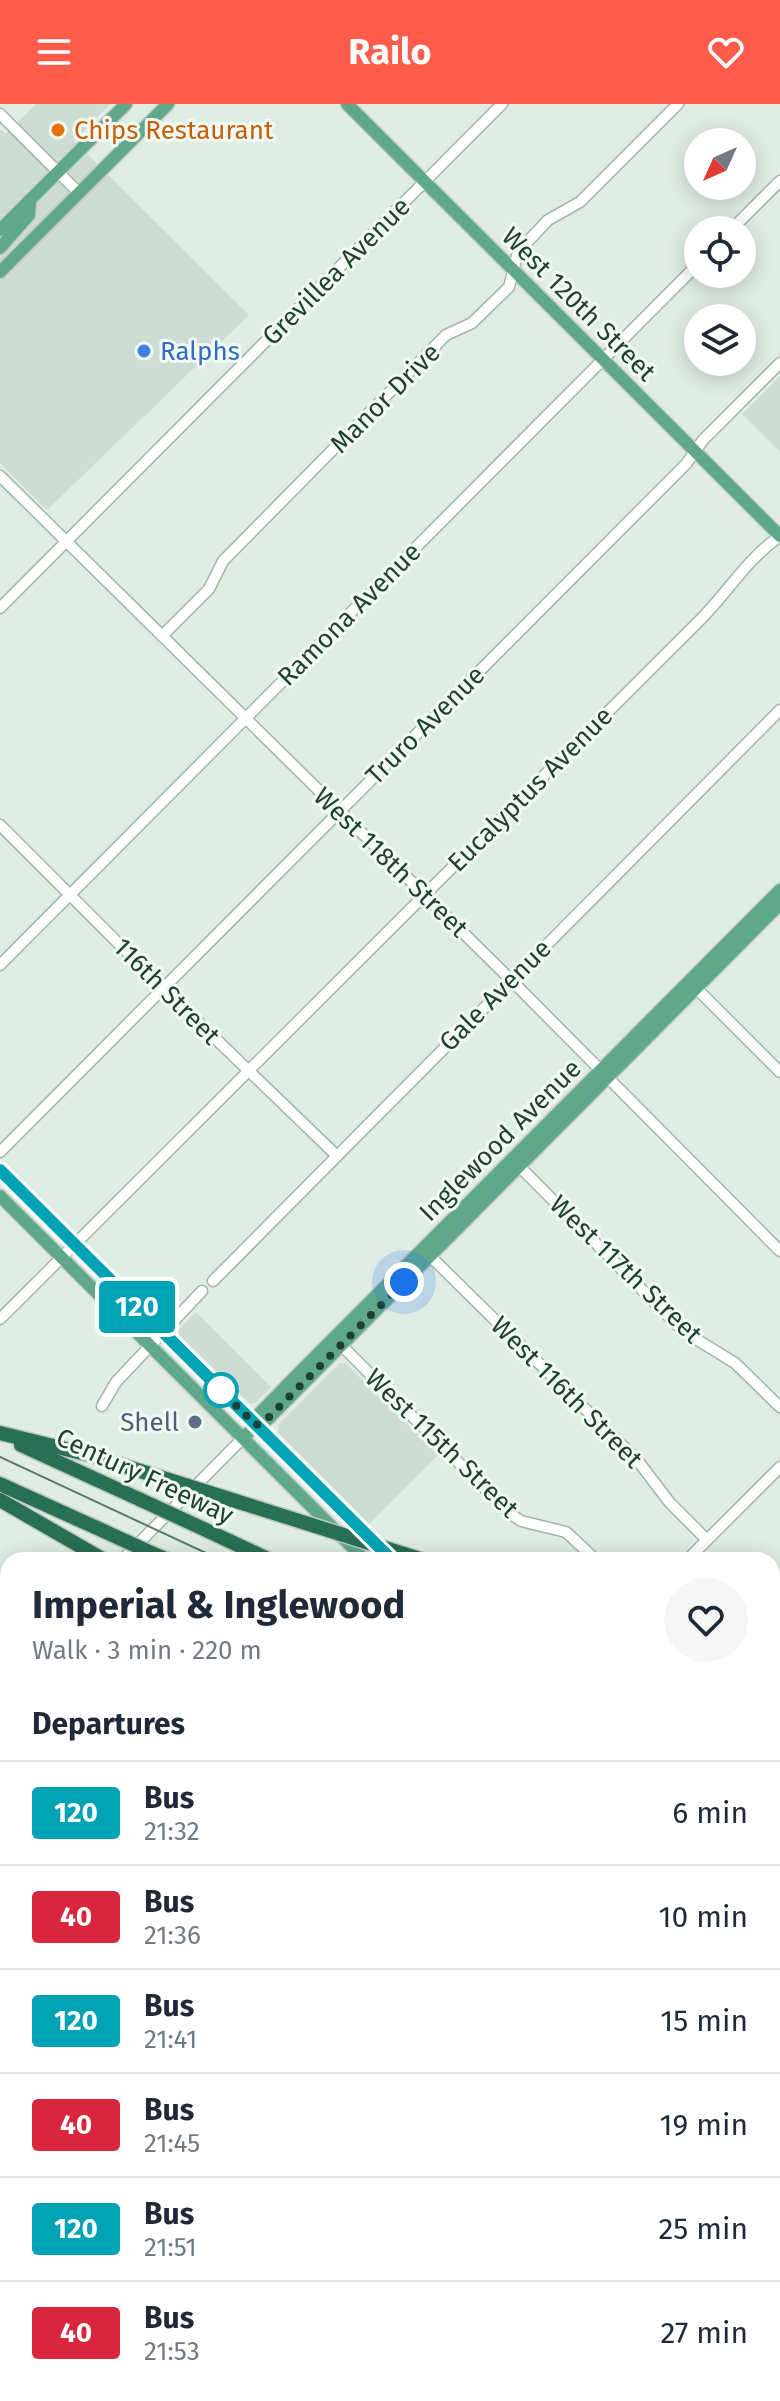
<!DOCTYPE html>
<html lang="en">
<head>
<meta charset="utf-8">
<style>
  body { margin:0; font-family:"Fira Sans",sans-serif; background:#f6f6f7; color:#1f2937; height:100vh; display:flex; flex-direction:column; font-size:30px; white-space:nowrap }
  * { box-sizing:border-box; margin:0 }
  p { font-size:26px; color:#747a83 }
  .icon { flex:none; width:44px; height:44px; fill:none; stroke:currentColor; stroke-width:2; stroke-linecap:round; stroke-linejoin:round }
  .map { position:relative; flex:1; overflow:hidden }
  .sheet { position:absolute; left:0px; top:1448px; width:780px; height:850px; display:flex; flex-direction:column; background:#fff; border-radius:24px 24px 0 0; box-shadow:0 4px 20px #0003 }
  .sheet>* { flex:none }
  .badge { padding:0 16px; border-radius:6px; font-size:28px; line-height:52px }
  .needle { width:52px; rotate:225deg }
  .tools { position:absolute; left:684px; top:24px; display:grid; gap:16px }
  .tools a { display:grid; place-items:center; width:72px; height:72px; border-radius:50%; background:#fff; box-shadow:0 4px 20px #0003; font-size:40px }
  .you { position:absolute; width:40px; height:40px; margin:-20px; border:6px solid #fff; border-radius:50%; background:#1a73e8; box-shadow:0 0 0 12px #1a73e833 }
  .map>.badge { position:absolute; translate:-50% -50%; box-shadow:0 0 0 4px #fff }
  h2 { padding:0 32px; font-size:30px; line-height:72px }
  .round { display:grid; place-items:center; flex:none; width:84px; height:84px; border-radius:42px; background:#f6f6f7 }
  .head { display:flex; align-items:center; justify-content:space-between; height:136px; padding:0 32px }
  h1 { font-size:38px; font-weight:700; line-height:60px }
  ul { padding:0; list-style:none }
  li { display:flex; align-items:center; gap:24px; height:104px; padding:0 32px; border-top:2px solid #e0e1e3 }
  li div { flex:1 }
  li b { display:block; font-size:30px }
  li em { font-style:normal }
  li .badge { min-width:88px; font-weight:700; text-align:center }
  header { display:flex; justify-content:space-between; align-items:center; height:104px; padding:0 32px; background:#ff5c4c; color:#fff; font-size:36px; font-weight:700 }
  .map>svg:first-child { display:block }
</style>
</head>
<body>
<header><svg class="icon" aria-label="menu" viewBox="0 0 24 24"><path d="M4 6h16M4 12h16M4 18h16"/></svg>Railo<svg class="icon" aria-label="heart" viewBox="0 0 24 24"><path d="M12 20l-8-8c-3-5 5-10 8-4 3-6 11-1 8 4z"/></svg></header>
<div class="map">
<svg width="780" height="2297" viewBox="0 0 780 2297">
  <rect width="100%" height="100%" fill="#e0ede5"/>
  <g fill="#ceddd4">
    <polygon points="36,0 110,0 74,37 249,211 47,406 0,359 0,25 6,30"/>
    <polygon points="780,272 780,348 742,310"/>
    <polygon points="196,1208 271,1283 255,1299 249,1299 179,1231 179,1225"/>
    <polygon points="340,1259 345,1259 438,1351 369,1420 278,1329 278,1321"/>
    <polygon points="8,1921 8,2062 0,2054 0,1930"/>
    <polygon points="0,2213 8,2221 8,2269 3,2275 8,2280 8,2290 19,2290 26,2297 0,2297"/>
    <polygon points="780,2249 780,2297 732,2297 739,2290 772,2290 772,2257"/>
    <polygon points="41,2290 300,2290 294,2297 49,2297"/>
  </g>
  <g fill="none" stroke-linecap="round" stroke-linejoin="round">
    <polyline stroke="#b9cac1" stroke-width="14" stroke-dasharray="14 7" stroke-linecap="butt" points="772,1774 780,1775"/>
    <g stroke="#a2b5ab" stroke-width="13">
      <g id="minor">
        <polyline points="0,10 79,89"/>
        <polyline points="731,126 780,77"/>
        <polyline points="0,372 510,875 780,1147"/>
        <polyline points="0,504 502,0"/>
        <polyline points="162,532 209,485 223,457 446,231 472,219 509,183 518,148 548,116 580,98 678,0"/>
        <polyline points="0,721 162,883 336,1051"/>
        <polyline points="0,861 698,160"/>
        <polyline points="693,881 780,968"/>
        <polyline points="0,1048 686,360 703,336 780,259"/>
        <polyline points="516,1059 676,1220 691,1232 735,1259 780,1303"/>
        <polyline points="427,1149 638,1357 670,1399 707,1436"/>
        <polyline points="213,1177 780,606"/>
        <path d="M0,1215L700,516C727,489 748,454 780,432"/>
        <polyline points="338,1238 508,1408 521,1417 566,1428 596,1456"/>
        <polyline points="102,1302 116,1278 202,1187"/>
        <polyline points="122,1456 243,1334"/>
        <polyline points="687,1456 780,1363"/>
        <polyline points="772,1516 780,1508"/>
        <polyline points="0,1578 8,1570"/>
        <polyline points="0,1612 8,1620"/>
        <polyline points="0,1788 8,1796"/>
        <polyline points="0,1919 8,1911"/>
        <polyline points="0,2067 8,2075"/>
        <polyline points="0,2204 8,2212"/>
        <polyline points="29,2290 36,2297"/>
      </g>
    </g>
    <g stroke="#c0c9c5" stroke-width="15">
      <g id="major">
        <polyline points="347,0 780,432"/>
        <polyline points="0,126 126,0"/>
        <polyline points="0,144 29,111 30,96"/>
        <polyline points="0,168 168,0"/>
        <polyline points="0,1066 392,1456"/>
        <polyline points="0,1092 365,1456"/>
        <polyline points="256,1321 260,1309 303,1265 780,786"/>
        <polyline points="243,1334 256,1321 267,1316 780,800"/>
        <polyline points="772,2240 780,2232"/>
        <polyline points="691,2297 698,2290"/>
        <polyline points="716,2297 723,2290"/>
      </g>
    </g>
    <g stroke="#c0c9c5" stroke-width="17">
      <g id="highway">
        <polyline points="0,1329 90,1351 150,1370"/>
        <polyline points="21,1341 141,1396"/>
        <polyline points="0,1380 97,1424"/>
        <polyline points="0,1396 104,1456"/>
        <polyline points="193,1420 270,1456"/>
        <polyline points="156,1451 168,1456"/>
        <polyline points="772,1599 780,1606"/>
        <polyline points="772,1616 780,1616"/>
        <polyline points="772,1672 780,1671"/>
        <polyline points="772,1685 780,1685"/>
        <polyline points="772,1695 780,1700"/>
        <polyline points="772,1742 780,1747"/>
        <polyline points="772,1846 773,1848"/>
        <polyline points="772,1870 780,1863"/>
        <polyline points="772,1895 780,1889"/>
        <polyline points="772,1941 780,1933"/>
        <polyline points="772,1964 780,1956"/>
        <polyline points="772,1981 780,1973"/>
        <polyline points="772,2047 780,2038"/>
        <polyline points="772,2082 780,2074"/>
        <polyline points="772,2114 780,2108"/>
        <polyline points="772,2200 780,2208"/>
        <polyline points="772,2217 780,2220"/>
        <polyline points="336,2297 342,2290"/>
        <polyline points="367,2297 374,2290"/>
        <polyline points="414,2297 421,2290"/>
        <polyline points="431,2297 438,2290"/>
        <polyline points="456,2297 463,2290"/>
        <polyline points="521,2297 531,2290"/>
        <polyline points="566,2297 572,2290"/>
        <polyline points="589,2297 596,2290"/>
      </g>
    </g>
    <use href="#minor" stroke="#fff" stroke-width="10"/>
    <use href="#major" stroke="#5fa88a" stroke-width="12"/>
    <use href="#highway" stroke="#276f55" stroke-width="14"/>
    <g stroke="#597b6c" stroke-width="2">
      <polyline points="0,1353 221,1456"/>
      <polyline points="772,1725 780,1730"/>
    </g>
    <g stroke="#c0c9c5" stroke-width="17" stroke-linecap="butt">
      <g id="highway-bridge">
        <polyline points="150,1370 423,1456"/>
        <polyline points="141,1396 193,1420"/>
        <polyline points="97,1424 156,1451"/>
      </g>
    </g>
    <use href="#highway-bridge" stroke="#276f55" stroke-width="14"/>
  </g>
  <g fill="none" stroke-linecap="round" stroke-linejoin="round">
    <g stroke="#fff" stroke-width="18">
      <polyline id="line" points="0,1066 392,1456"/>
    </g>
    <use href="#line" stroke="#00a3b4" stroke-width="12"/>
    <polyline stroke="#1e3f31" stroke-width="8" stroke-dasharray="0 14.4" points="221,1286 213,1279 256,1321 265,1317 404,1178"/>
  </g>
  <circle fill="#e8710a" stroke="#f1f9f4" stroke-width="3" cx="58" cy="26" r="8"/>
  <circle fill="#3f7fe0" stroke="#f1f9f4" stroke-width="3" cx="144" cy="247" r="8"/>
  <circle fill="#fff" stroke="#00a3b4" stroke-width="4" cx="221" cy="1286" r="16"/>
  <circle fill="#5c6f8a" stroke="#f1f9f4" stroke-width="3" cx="195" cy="1318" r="8"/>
  <g text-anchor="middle" stroke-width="6" stroke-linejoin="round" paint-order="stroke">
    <g font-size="26" fill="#c56008" stroke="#f1f9f4" text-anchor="start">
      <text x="74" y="35">Chips Restaurant</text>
    </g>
    <g font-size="26" fill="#1e3f31" stroke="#f1f9f4">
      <text transform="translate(336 167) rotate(-45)" y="9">Grevillea Avenue</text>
      <text transform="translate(579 200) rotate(45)" y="9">West 120th Street</text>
      <text transform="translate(385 294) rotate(-45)" y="9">Manor Drive</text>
      <text transform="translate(349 510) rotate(-45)" y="9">Ramona Avenue</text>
      <text transform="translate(425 621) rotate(-45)" y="9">Truro Avenue</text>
      <text transform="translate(530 685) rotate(-45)" y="9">Eucalyptus Avenue</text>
      <text transform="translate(391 758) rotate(44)" y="9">West 118th Street</text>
      <text transform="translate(167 887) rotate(45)" y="9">116th Street</text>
      <text transform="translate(495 891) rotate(-45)" y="9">Gale Avenue</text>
      <text transform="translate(500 1036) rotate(-45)" y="9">Inglewood Avenue</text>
      <text transform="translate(626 1165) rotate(44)" y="9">West 117th Street</text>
      <text transform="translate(567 1288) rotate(45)" y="9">West 116th Street</text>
      <text transform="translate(442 1339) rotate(44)" y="9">West 115th Street</text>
      <text transform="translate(145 1372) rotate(25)" y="9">Century Freeway</text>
    </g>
    <g font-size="26" fill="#366cbe" stroke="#f1f9f4" text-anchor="start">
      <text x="160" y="256">Ralphs</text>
    </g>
    <g font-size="26" fill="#4e5e75" stroke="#f1f9f4" text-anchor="end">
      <text x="179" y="1327">Shell</text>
    </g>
  </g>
</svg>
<div class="tools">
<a><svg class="needle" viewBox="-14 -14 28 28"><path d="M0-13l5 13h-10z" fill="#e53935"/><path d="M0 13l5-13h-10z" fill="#747a83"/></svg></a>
<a><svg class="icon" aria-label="locate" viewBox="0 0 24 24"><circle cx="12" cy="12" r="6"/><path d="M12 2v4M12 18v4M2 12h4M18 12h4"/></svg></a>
<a><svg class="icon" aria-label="layers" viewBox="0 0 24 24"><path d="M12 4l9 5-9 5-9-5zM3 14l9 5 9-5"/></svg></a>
</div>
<div class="you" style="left:404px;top:1178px"></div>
<b class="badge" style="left:137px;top:1203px;background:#00a3b4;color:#fff">120</b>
<section class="sheet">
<div class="head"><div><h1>Imperial &amp; Inglewood</h1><p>Walk · 3 min · 220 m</p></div><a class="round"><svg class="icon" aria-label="heart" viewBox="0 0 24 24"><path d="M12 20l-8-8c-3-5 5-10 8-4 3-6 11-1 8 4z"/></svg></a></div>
<h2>Departures</h2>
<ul>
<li><span class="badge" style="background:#00a3b4;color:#fff">120</span><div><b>Bus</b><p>21:32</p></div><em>6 min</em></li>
<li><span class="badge" style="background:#d7263d;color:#fff">40</span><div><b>Bus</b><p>21:36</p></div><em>10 min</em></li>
<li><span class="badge" style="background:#00a3b4;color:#fff">120</span><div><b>Bus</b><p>21:41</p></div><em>15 min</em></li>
<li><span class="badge" style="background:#d7263d;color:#fff">40</span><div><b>Bus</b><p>21:45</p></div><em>19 min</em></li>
<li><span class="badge" style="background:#00a3b4;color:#fff">120</span><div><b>Bus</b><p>21:51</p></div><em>25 min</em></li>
<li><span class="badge" style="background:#d7263d;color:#fff">40</span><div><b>Bus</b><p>21:53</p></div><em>27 min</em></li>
</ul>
</section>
</div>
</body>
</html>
